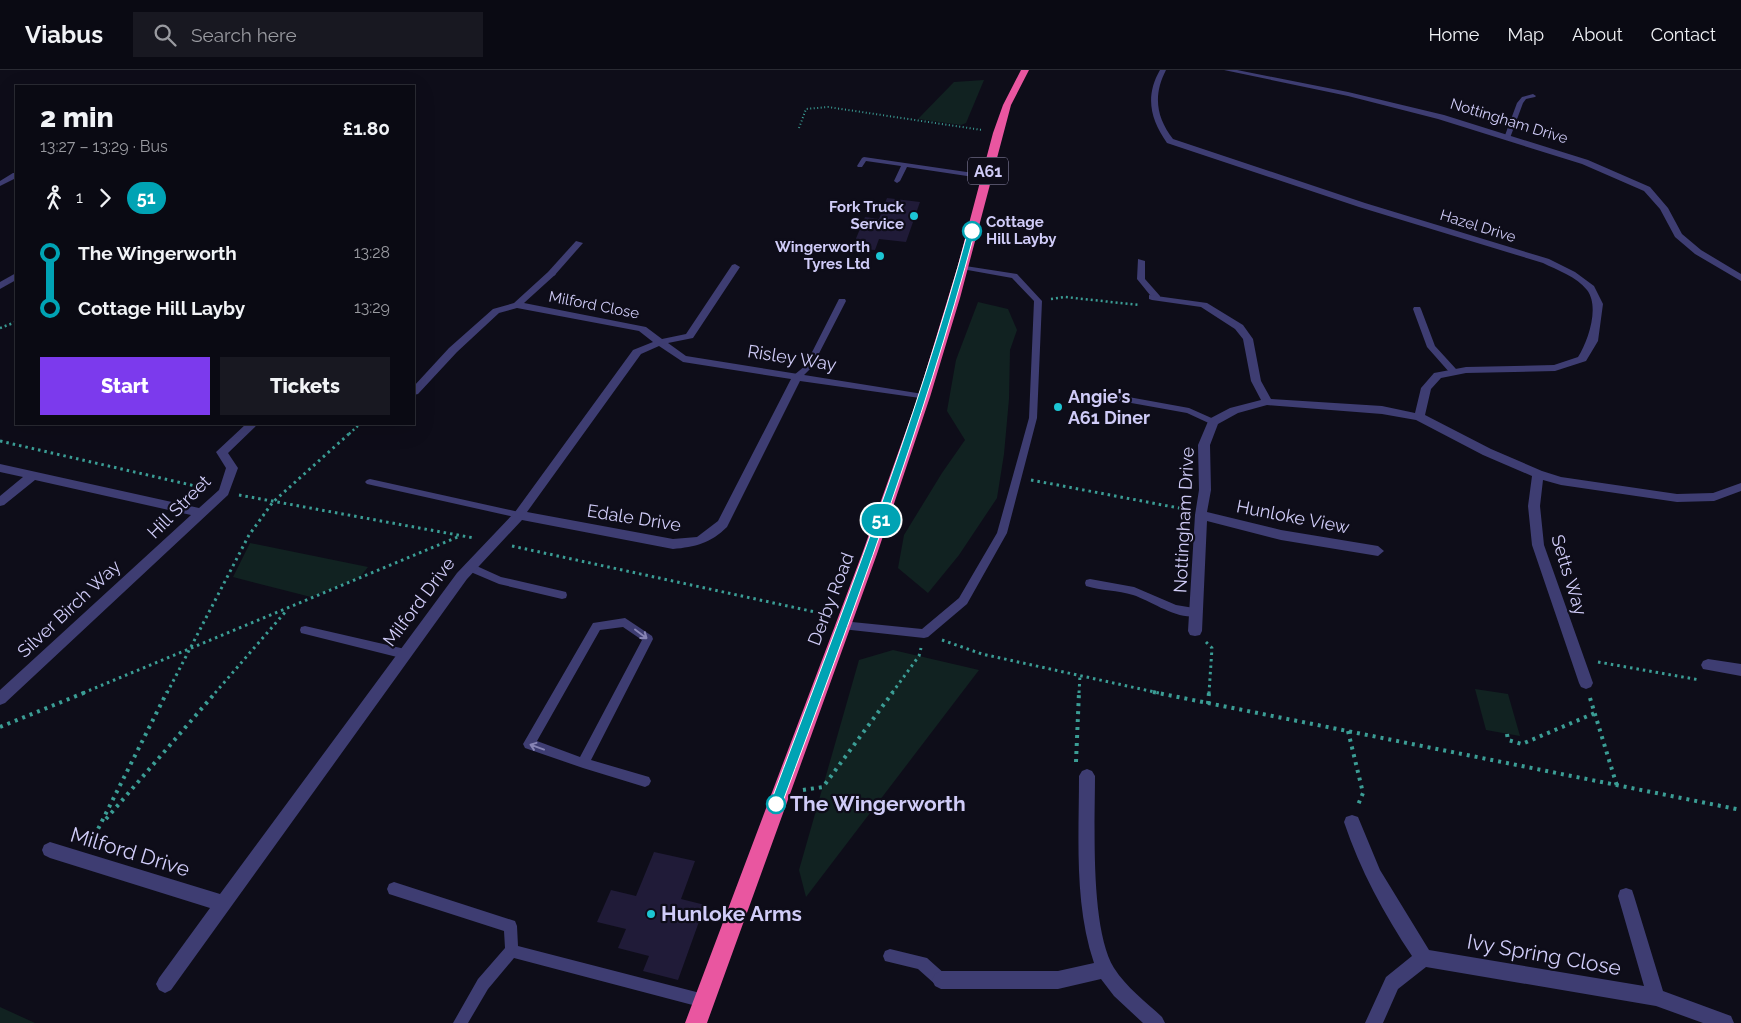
<!DOCTYPE html>
<html lang="en">
<head>
<meta charset="utf-8">
<style>
  body { margin:0; font-family:Raleway,sans-serif; background:#181821; color:#f1f3f6; height:100vh; display:flex; flex-direction:column; font-size:19px; white-space:nowrap }
  * { box-sizing:border-box; margin:0 }
  p { font-size:16px; color:#999aa0 }
  .icon { flex:none; width:28px; height:28px; fill:none; stroke:currentColor; stroke-width:2; stroke-linecap:round; stroke-linejoin:round }
  .map { position:relative; flex:1; overflow:hidden }
  .details { position:absolute; left:15px; top:15px; width:400px; height:340px; display:flex; flex-direction:column; background:#0a0a13; border-radius:0px; box-shadow:0 5px 20px #0002,0 0 0 1px #2a2b33 }
  .details>* { flex:none }
  .badge { padding:0 10px; border-radius:16px; font-size:18px; line-height:32px }
  .map>.badge { position:absolute; translate:-50% -50%; box-shadow:0 0 0 2px #fff }
  .legs { display:flex; align-items:center; gap:8px; height:55px; padding:0 25px; font-size:16px }
  .legs p { margin-inline-start:auto }
  .head { display:flex; align-items:center; justify-content:space-between; height:85px; padding:0 25px }
  h1 { font-size:28px; font-weight:800; line-height:38px }
  .button { display:flex; gap:10px; margin-top:auto; padding:10px 25px }
  .button a { flex:1; height:58px; border-radius:0px; background:#7c3aed; color:#fff; font-size:20px; font-weight:800; line-height:58px; text-align:center }
  .button a+a { background:#181821; color:#f1f3f6 }
  ul { padding:0 25px; list-style:none }
  li { display:flex; align-items:center; gap:18px; height:55px; font-size:19px }
  li i { display:grid; place-items:center; width:8px; height:100%; margin:0 6px; background:currentColor }
  li i::after { content:''; width:12px; height:12px; margin:-6px; border:4px solid; border-radius:50%; background:#0a0a13 }
  li p { margin-inline-start:auto }
  li:first-child i { background:linear-gradient(#0000 50%,currentColor 0) }
  li:last-child i { background:linear-gradient(currentColor 50%,#0000 0) }
  header { display:flex; align-items:center; gap:30px; box-sizing:border-box; height:70px; padding:0 25px; background:#0a0a13; border-bottom:1px solid #2a2b33 }
  header strong { font-size:24px }
  nav { display:flex; gap:28px; margin-inline-start:auto; font-size:18px }
  .search { width:350px; height:45px; background:#181821; display:flex; align-items:center; gap:12px; box-sizing:border-box; padding:0 18px; border-radius:0px; color:#999aa0; font-size:19px }
  .map>svg:first-child { display:block }
</style>
</head>
<body>
<header>
<strong>Viabus</strong>
<div class="search"><svg class="icon" aria-label="search" viewBox="0 0 24 24"><circle cx="10" cy="10" r="6"/><path d="M15 15l6 6"/></svg>Search here</div>
<nav><a>Home</a><a>Map</a><a>About</a><a>Contact</a></nav>
</header>
<div class="map">
<svg width="1741" height="953" viewBox="0 0 1741 953">
  <rect width="100%" height="100%" fill="#0e0d19"/>
  <g fill="#112221">
    <polygon points="984,10 966,53 961,55 918,49 954,12"/>
    <polygon points="978,232 1008,239 1017,260 1010,280 1009,329 1004,384 997,428 959,485 928,523 898,498 904,465 942,403 965,370 947,341 956,290"/>
    <polygon points="250,473 368,497 360,507 311,527 233,507"/>
    <polygon points="893,580 979,600 806,827 799,800 859,590"/>
    <polygon points="1475,619 1508,624 1520,666 1486,660"/>
    <polygon points="0,937 35,953 0,953"/>
  </g>
  <g fill="#201b38">
    <polygon points="887,128 920,132 906,172 879,169 875,180 852,178 865,147 879,149"/>
    <polygon points="654,782 695,791 681,829 705,835 678,910 643,901 649,886 618,878 626,859 597,852 611,820 636,826"/>
  </g>
  <g fill="none" stroke-linecap="round" stroke-linejoin="round">
    <polyline stroke="#3b9d95" stroke-width="2" stroke-dasharray="1 2.5" stroke-linecap="butt" points="799,58 806,39 828,37 982,60"/>
    <g stroke="#3b9d95" stroke-width="2.5" stroke-dasharray="2 3" stroke-linecap="butt">
      <polyline points="1051,229 1065,227 1139,235"/>
      <polyline points="0,258 16,252"/>
      <polyline points="349,364 360,354"/>
    </g>
    <g stroke="#3b9d95" stroke-width="3" stroke-dasharray="2.5 4" stroke-linecap="butt">
      <polyline points="0,371 204,418"/>
      <polyline points="1031,410 1184,439"/>
      <polyline points="239,425 474,468"/>
      <polyline points="512,476 829,545"/>
      <polyline points="942,570 982,584 1159,623"/>
      <polyline points="1206,572 1212,578 1209,623"/>
      <polyline points="1598,592 1700,610"/>
      <polyline points="83,623 460,466"/>
      <polyline points="167,623 249,465 273,432 351,362"/>
      <polyline points="215,623 287,540"/>
      <polyline points="892,623 919,586 921,578"/>
      <polyline points="1079,623 1080,605"/>
    </g>
    <g stroke="#3b9d95" stroke-width="4" stroke-dasharray="3 5" stroke-linecap="butt">
      <polyline points="1153,622 1741,740"/>
      <polyline points="1590,628 1617,716"/>
      <polyline points="1208,634 1209,622"/>
      <polyline points="0,657 86,622"/>
      <polyline points="1348,661 1363,723 1358,735"/>
      <polyline points="1507,664 1508,670 1522,674 1595,643"/>
      <polyline points="1076,692 1079,622"/>
      <polyline points="803,720 823,717 893,622"/>
      <polyline points="106,749 216,622"/>
      <polyline points="91,773 167,622"/>
    </g>
    <g fill="#3e3d72" fill-rule="evenodd">
      <polygon points="1533,24 1536,26 1535,27 1526,29 1523,33 1510,68 1505,69 1504,68 1517,33 1522,27"/>
      <polygon points="864,87 987,105 990,107 987,109 907,97 900,111 897,113 894,111 901,96 866,91 862,97 858,97 857,96 862,88"/>
      <polygon points="576,171 583,173 554,206 548,206 548,202"/>
      <polygon points="1138,189 1145,191 1145,209 1160,226 1160,230 1154,230 1137,209"/>
      <polygon points="959,195 1017,204 1042,231 1037,348 1007,463 967,534 928,567 924,568 842,559 838,558 837,555 838,552 842,551 922,559 959,528 997,463 1029,348 1034,231 1012,208 962,199 958,197"/>
      <polygon points="839,229 845,229 846,231 812,297 800,309 794,309 794,305 805,296"/>
      <polygon points="1414,237 1420,237 1421,239 1435,276 1456,299 1456,303 1450,303 1427,277 1413,239"/>
      <polygon points="1112,324 1189,338 1216,350 1217,352 1213,355 1187,343 1109,329 1108,327 1109,325"/>
      <polygon points="370,409 519,442 524,445 519,448 367,414 365,412 367,410"/>
      <polygon points="470,493 501,507 562,521 566,522 567,525 566,528 562,529 499,514 466,500 465,497 466,494"/>
      <path d="M1090,509L1134,517L1176,535L1200,539L1201,542L1200,545C1179,552 1152,531 1133,525C1118,520 1101,521 1086,516L1085,513L1086,510Z"/>
      <path d="M625,548L652,566L653,569L591,690L649,707L651,711L649,715L645,717L583,698L525,678L523,674L593,553ZM623,557L642,570L580,687L537,671L600,560Z"/>
      <polygon points="305,556 405,579 409,581 411,584 409,587 405,589 301,563 300,560 301,557"/>
      <polygon points="394,812 515,851 517,856 518,876 704,924 709,926 711,931 709,936 704,938 514,888 488,919 468,953 453,953 478,909 505,878 504,861 389,824 387,819 389,814"/>
      <polygon points="890,879 927,888 946,905 948,910 946,915 941,917 936,915 918,899 885,891 883,886 885,881"/>
    </g>
    <g fill="#3e3d72" fill-rule="evenodd">
      <path d="M1160,0H1166C1153,25 1156,47 1173,69L1365,133L1549,189L1575,202L1594,216L1603,234L1598,271L1586,291L1555,301L1466,303L1441,308L1431,319L1425,345L1491,379L1542,401L1561,407L1677,424L1713,423L1741,413V421L1714,431L1677,432L1561,415L1543,410L1540,436L1544,475L1593,613L1591,617L1586,619L1581,617L1579,613L1532,475L1528,436L1532,406L1483,385L1416,350L1382,344L1267,335L1238,343L1218,354L1210,375L1211,420L1207,442L1281,460L1378,476L1384,481L1378,486L1281,470L1207,451L1202,561L1200,565L1195,566L1190,565L1188,561L1195,445L1199,420L1198,375L1209,349L1230,338L1261,330L1251,311L1243,269L1235,259L1201,237L1152,230L1149,229V225L1207,233L1243,255L1253,269L1261,311L1271,329L1382,336L1415,343L1421,318L1434,303L1466,297L1554,295L1578,287C1588,271 1600,237 1587,220C1577,207 1557,200 1543,193L1359,137L1167,73C1150,49 1145,26 1160,0Z"/>
      <polygon points="1224,0 1237,0 1348,22 1444,45 1588,90 1650,117 1668,138 1682,164 1701,180 1741,204 1741,211 1695,184 1675,167 1660,139 1644,121 1582,94 1438,49 1348,26"/>
      <polygon points="13,103 16,103 16,108 0,116 0,111"/>
      <path d="M735,194L740,197L693,268L668,273L686,286L923,324L928,327L927,329L800,311L727,457C711,473 695,477 673,479L522,450L467,509L171,920L165,923L159,920L156,914L159,908L210,838L50,788L44,785L42,780L44,775L50,772L220,824L457,503L515,442L633,280L653,272L639,261L517,238L499,243L457,282L418,324L414,325V316L449,278L493,239L514,233L548,202H554L556,204L524,233L646,257L662,269L686,264L732,195ZM659,276L683,292L791,309L718,451L697,467L673,469L527,442L641,284Z"/>
      <polygon points="16,203 16,210 0,219 0,212"/>
      <polygon points="246,354 258,354 228,383 238,398 228,425 5,633 0,635 0,620 191,445 35,410 4,435 0,436 0,426 23,407 0,402 0,394 199,438 219,420 226,398 216,382"/>
      <polygon points="1708,589 1741,594 1741,606 1703,599 1701,595 1703,591"/>
      <path d="M1087,699L1092,701L1095,706C1095,754 1090,859 1114,898C1126,917 1146,932 1162,947L1165,953H1143L1114,926L1101,909L1058,919H941L935,916L932,910L935,904L941,901H1058L1094,893C1074,833 1079,768 1079,706L1082,701Z"/>
      <path d="M1352,745L1358,747L1380,800L1429,880L1644,916L1618,826L1620,820L1626,818L1632,820L1634,826L1663,921L1731,946L1734,953H1703L1656,936L1426,897L1398,919L1383,953H1365L1386,907L1412,886C1384,844 1360,800 1344,752L1346,747Z"/>
    </g>
    <polygon fill="#e956a0" fill-rule="evenodd" points="1021,0 1029,0 1011,35 960,228 930,327 877,484 707,953 685,953 862,484 918,327 958,195 993,63 1003,35"/>
  </g>
  <defs><path id="oneway-shaft" d="M-6 0H5M1.5-3L5.5 0L1.5 3" fill="none" stroke-width="1.6" stroke-linecap="round" stroke-linejoin="round" transform="scale(1.25)"/></defs>
  <g stroke="#8784b5">
    <use href="#oneway-shaft" transform="translate(641 564) rotate(37)"/>
    <use href="#oneway-shaft" transform="translate(537 677) rotate(-160)"/>
  </g>
  <path fill="#00a3b4" stroke="#fff" d="M972,159L975,161C923,356 852,545 782,734L776,740L770,734C841,545 915,356 968,161Z"/>
  <g fill="#1cc6d4" stroke="#0e0d19" stroke-width="2">
    <circle cx="914" cy="146" r="5"/>
    <circle cx="880" cy="186" r="5"/>
    <circle cx="1058" cy="337" r="5"/>
    <circle cx="651" cy="844" r="5"/>
  </g>
  <g fill="#fff" stroke="#00a3b4" stroke-width="2.5">
    <circle cx="972" cy="161" r="9"/>
    <circle cx="776" cy="734" r="9"/>
  </g>
  <g text-anchor="middle" stroke-width="4.5" stroke-linejoin="round" paint-order="stroke">
    <g font-size="15" fill="#d0ccf8" stroke="#0e0d19">
      <text transform="translate(1509 51) rotate(17)" y="5">Nottingham Drive</text>
      <text transform="translate(1478 156) rotate(17)" y="5">Hazel Drive</text>
      <text transform="translate(594 235) rotate(11)" y="5">Milford Close</text>
    </g>
    <g font-size="15" font-weight="bold" fill="#d0ccf8" stroke="#0e0d19" text-anchor="end">
      <text x="904" y="142">Fork Truck<tspan x="904" dy="17">Service</tspan></text>
      <text x="870" y="182">Wingerworth<tspan x="870" dy="17">Tyres Ltd</tspan></text>
    </g>
    <g font-size="15" font-weight="bold" fill="#d0ccf8" stroke="#0e0d19" text-anchor="start">
      <text x="986" y="157">Cottage<tspan x="986" dy="17">Hill Layby</tspan></text>
    </g>
    <rect fill="#0e0d19" stroke="#9693b5" stroke-width="1" x="968" y="87.5" width="40" height="27" rx="4"/>
    <g font-size="16" font-weight="bold" fill="#d0ccf8">
      <text x="988" y="107">A61</text>
    </g>
    <g font-size="18" fill="#d0ccf8" stroke="#0e0d19">
      <text transform="translate(792 288) rotate(9)" y="6">Risley Way</text>
      <text transform="translate(179 437) rotate(-45)" y="6">Hill Street</text>
      <text transform="translate(1293 447) rotate(11)" y="6">Hunloke View</text>
      <text transform="translate(634 448) rotate(9)" y="6">Edale Drive</text>
      <text transform="translate(1184 450) rotate(-87)" y="6">Nottingham Drive</text>
      <text transform="translate(1569 505) rotate(73)" y="6">Setts Way</text>
      <text transform="translate(831 529) rotate(-69)" y="6">Derby Road</text>
      <text transform="translate(419 532) rotate(-53)" y="6">Milford Drive</text>
      <text transform="translate(69 539) rotate(-43)" y="6">Silver Birch Way</text>
    </g>
    <g font-size="18" font-weight="bold" fill="#d0ccf8" stroke="#0e0d19" text-anchor="start">
      <text x="1068" y="333">Angie's<tspan x="1068" dy="21">A61 Diner</tspan></text>
    </g>
    <g font-size="21" font-weight="bold" fill="#d0ccf8" stroke="#0e0d19" text-anchor="start">
      <text x="790" y="741">The Wingerworth</text>
    </g>
    <g font-size="21" fill="#d0ccf8" stroke="#0e0d19">
      <text transform="translate(130 782) rotate(17)" y="7">Milford Drive</text>
      <text transform="translate(1544 885) rotate(10)" y="7">Ivy Spring Close</text>
    </g>
    <g font-size="21" font-weight="bold" fill="#d0ccf8" stroke="#0e0d19" text-anchor="start">
      <text x="661" y="851">Hunloke Arms</text>
    </g>
  </g>
</svg>
<b class="badge" style="left:881px;top:450px;background:#00a3b4;color:#fff">51</b>
<section class="details">
<div class="head"><div><h1>2 min</h1><p>13:27 – 13:29 · Bus</p></div><b>£1.80</b></div>
<div class="legs"><svg class="icon" aria-label="walk" viewBox="0 0 24 24"><circle cx="13" cy="4" r="2"/><path d="M13 8l-2 6 4 7M11 14l-3 7M7 12l3-4h3l4 4"/></svg>1<svg class="icon" aria-label="forward" viewBox="0 0 24 24"><path d="M9 5l7 7-7 7"/></svg><b class="badge" style="background:#00a3b4;color:#fff">51</b></div>
<ul>
<li><i style="color:#00a3b4"></i><b>The Wingerworth</b><p>13:28</p></li>
<li><i style="color:#00a3b4"></i><b>Cottage Hill Layby</b><p>13:29</p></li>
</ul>
<div class="button"><a>Start</a><a>Tickets</a></div>
</section>
</div>
</body>
</html>
